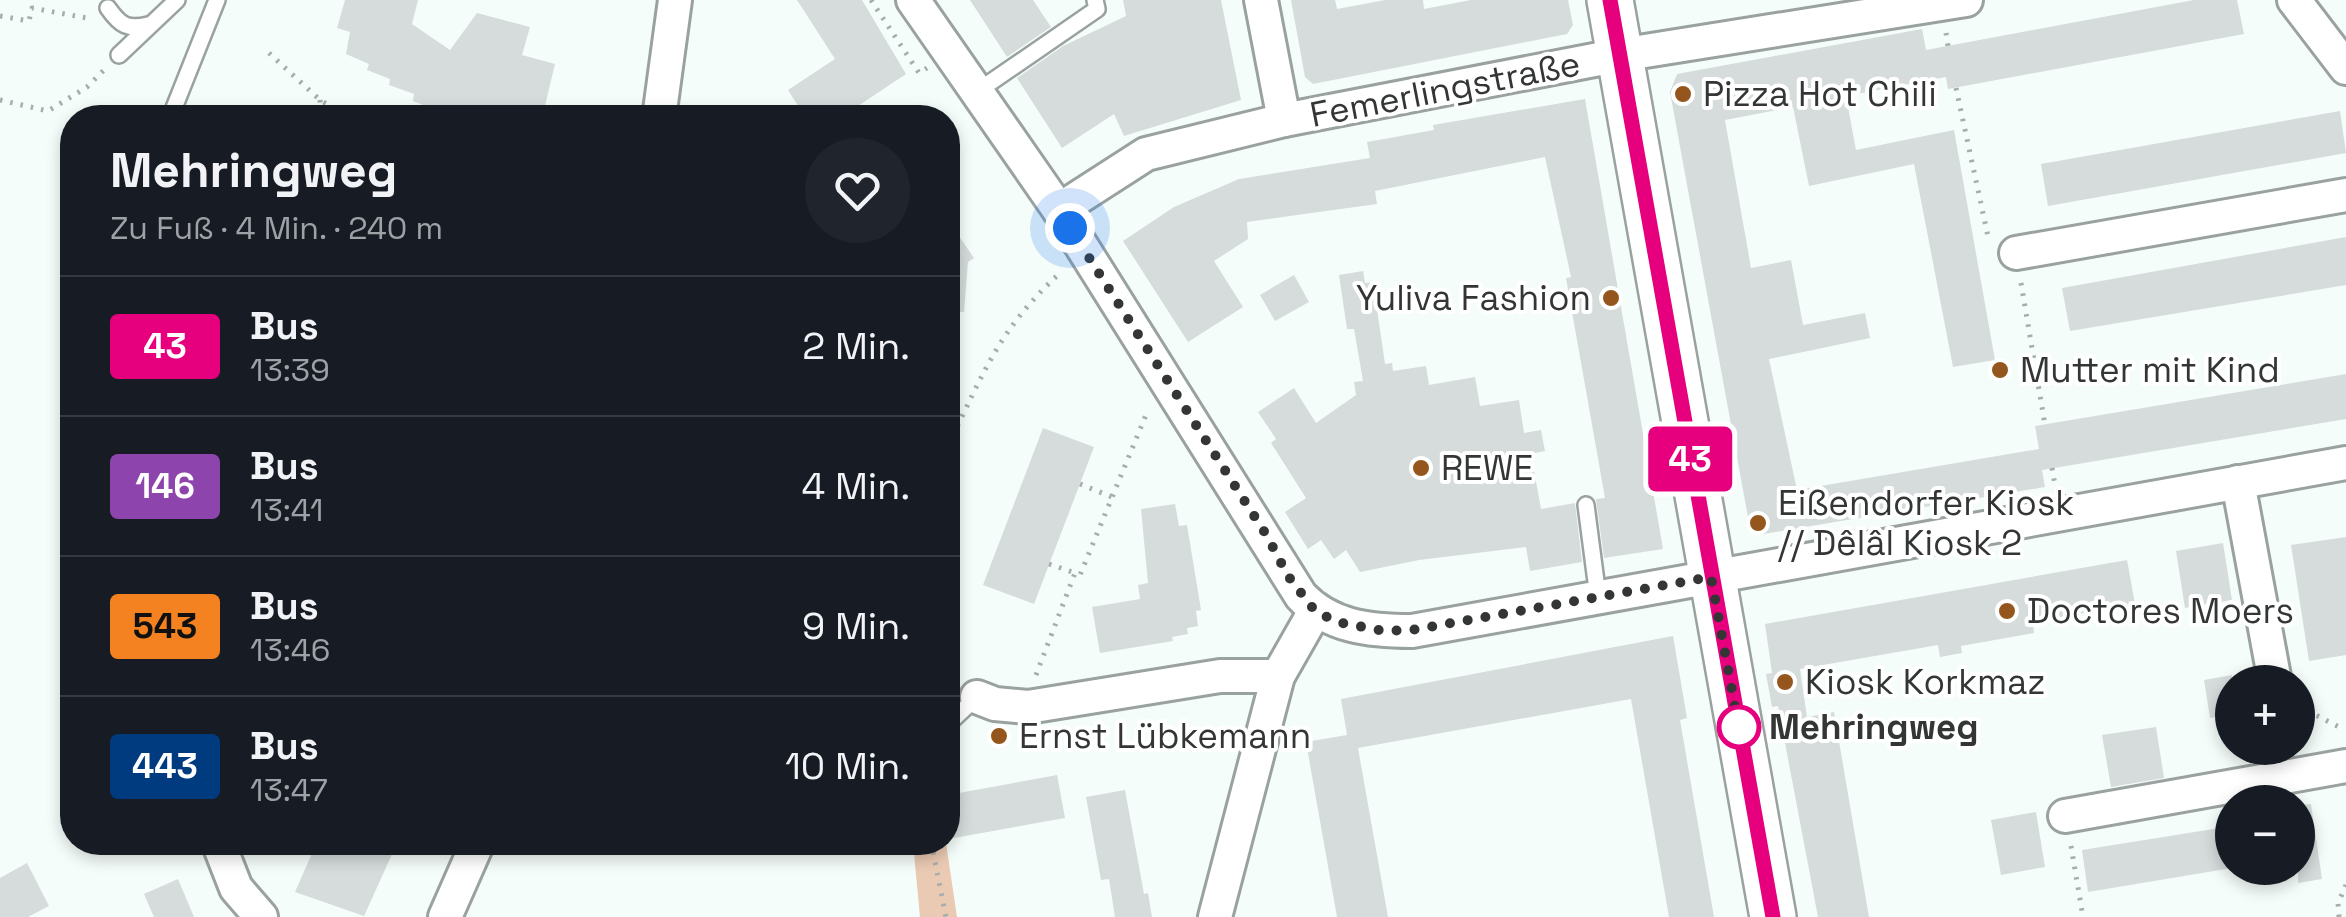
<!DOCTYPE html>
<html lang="de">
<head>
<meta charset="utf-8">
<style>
  body { margin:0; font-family:"Space Grotesk",sans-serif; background:#20242c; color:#f1f3f6; height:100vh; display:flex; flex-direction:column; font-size:38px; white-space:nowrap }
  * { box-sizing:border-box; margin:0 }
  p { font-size:32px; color:#9ea1a6 }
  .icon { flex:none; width:55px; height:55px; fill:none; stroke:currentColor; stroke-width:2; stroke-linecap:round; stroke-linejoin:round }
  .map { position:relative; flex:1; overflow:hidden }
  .panel { position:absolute; left:60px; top:105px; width:900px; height:750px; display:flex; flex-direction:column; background:#171b24; border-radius:40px; box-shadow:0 5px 15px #0003 }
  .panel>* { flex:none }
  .badge { padding:0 20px; border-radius:8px; font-size:35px; line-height:65px }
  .buttons { position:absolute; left:2215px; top:665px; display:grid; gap:20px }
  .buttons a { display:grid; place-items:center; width:100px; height:100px; border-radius:50%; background:#171b24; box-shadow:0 5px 15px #0003; font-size:50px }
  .you { position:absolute; width:50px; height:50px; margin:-25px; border:8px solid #fff; border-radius:50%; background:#1a73e8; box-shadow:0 0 0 15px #1a73e833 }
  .map>.badge { position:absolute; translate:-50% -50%; box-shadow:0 0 0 5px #fff }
  .round { display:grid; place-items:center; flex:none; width:105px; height:105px; border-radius:52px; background:#20242c }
  .headline { display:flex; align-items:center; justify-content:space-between; height:170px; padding:0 50px }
  h1 { font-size:48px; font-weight:800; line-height:75px }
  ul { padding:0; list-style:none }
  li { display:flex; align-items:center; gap:30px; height:140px; padding:0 50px; border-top:2px solid #363941 }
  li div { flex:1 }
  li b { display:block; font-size:38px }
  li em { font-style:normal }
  li .badge { min-width:110px; font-weight:700; text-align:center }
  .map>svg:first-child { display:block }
</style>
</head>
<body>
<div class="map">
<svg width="2346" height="917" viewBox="0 0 2346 917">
  <rect width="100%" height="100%" fill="#f5fdfb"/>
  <polygon fill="#eacab3" points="913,843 946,843 957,917 920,917"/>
  <g fill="#d5dcdb">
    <polygon points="345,0 418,0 412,24 450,50 477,13 530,27 522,55 555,64 542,118 434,118 436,110 413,101 414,94 389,85 390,79 367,70 369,64 346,54 350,32 337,28"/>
    <polygon points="797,0 862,0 906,74 840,118 806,118 788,90 835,59"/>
    <polygon points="970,0 1033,0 1051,27 1007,57"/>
    <polygon points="1123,0 1221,0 1241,100 1124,136 1114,114 1062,148 1017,78 1063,46 1126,16"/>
    <polygon points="1291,0 1335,0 1337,9 1385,0 1423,0 1424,9 1471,0 1568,0 1573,25 1567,34 1313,84 1305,77"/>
    <polygon points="2194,0 2237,0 2244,34 1948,89 1946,77 1846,96 1856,150 1954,130 1995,360 1953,367 1914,164 1809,186 1793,107 1725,120 1751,268 1791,260 1803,325 1865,313 1870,338 1769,359 1797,490 2039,449 2035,426 2346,374 2346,419 2042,470 2045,487 1757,535 1750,528 1670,92 1677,74 1922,29 1926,50"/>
    <polygon points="1585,99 1663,549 1604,558 1596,499 1605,498 1566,278 1571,277 1545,157 1375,191 1377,204 1247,222 1248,239 1214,261 1243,307 1188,342 1123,241 1174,207 1239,179 1370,158 1367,142 1434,130 1433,125"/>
    <polygon points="2340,111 2346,153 2048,206 2041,164"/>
    <polygon points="948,220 974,258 968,262 964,312 948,312"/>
    <polygon points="2346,237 2346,285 2070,331 2062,288"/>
    <polygon points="1363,271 1365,283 1373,282 1385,364 1392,363 1393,371 1426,366 1429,385 1475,377 1480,406 1519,400 1524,433 1541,430 1545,451 1531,454 1541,509 1575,503 1582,562 1530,571 1526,547 1419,560 1360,572 1346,550 1334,559 1321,540 1308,549 1285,512 1306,498 1271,443 1276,439 1258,412 1294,388 1316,423 1356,395 1354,382 1363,381 1354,329 1347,329 1339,275"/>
    <polygon points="1294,275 1309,302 1275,321 1260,295"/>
    <polygon points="1043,428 1094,447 1034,604 983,585"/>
    <polygon points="1175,504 1179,526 1187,525 1201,610 1196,611 1198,626 1187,628 1188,634 1172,637 1173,641 1100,653 1092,607 1140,599 1138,585 1148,583 1141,509"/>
    <polygon points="2346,537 2346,655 2309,661 2291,545"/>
    <polygon points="2223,543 2232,600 2185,608 2176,551"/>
    <polygon points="2127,560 2135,604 2033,622 2034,633 1961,646 1962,653 1940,657 1938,645 1800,669 1807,717 1834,712 1869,917 1818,917 1778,706 1772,707 1766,674 1772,673 1765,624"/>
    <polygon points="1673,636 1687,718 1680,720 1714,917 1669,917 1631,699 1358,748 1388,917 1337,917 1306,742 1347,735 1341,699"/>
    <polygon points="2232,675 2232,714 2210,718 2204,680"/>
    <polygon points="2156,727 2164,778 2111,787 2102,735"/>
    <polygon points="1057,775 1065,818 954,838 948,795"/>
    <polygon points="1125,790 1144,894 1148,893 1152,917 1115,917 1109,879 1101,880 1086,797"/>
    <polygon points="2311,804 2322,879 2298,883 2298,805"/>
    <polygon points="2036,812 2045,867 2001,875 1991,820"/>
    <polygon points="2232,826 2232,868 2088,892 2082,850"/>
    <polygon points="317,842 371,842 393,852 364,916 295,892"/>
    <polygon points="27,863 49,906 28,917 0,917 0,878"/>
    <polygon points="178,879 194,917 154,917 144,894"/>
  </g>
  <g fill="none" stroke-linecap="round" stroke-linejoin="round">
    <g stroke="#9aa2a0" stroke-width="20">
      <g id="service">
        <path d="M108,8C120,25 127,30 148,25"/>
        <polyline points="119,55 177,0"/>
        <polyline points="975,93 1097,9 1095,0"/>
        <polyline points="170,118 217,0"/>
        <polyline points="1586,505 1598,597"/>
        <polyline points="948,724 977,697"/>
      </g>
    </g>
    <g stroke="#9aa2a0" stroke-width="38">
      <g id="minor">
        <path d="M913,0L1059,210L1301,596C1330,627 1370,631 1412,631L2346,463"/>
        <polyline points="1261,0 1284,120"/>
        <polyline points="2294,0 2346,68"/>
        <polyline points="659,118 675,0"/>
        <polyline points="1059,210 1146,154 1284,120 1620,55 1966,0"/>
        <polyline points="2016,253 2346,195"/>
        <polyline points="2238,482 2275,682"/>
        <polyline points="977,697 995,704 1028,707 1220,676 1278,676"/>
        <polyline points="2065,816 2346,766"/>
        <polyline points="218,842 236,888 261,917"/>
        <polyline points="445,917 478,842"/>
        <polyline points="1215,917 1278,676 1315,611"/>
      </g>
    </g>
    <g stroke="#9aa2a0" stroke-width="50">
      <polyline id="secondary" points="1610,0 1773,917"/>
    </g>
    <g stroke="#a7adac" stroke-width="5" stroke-dasharray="2.5 8" stroke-linecap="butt">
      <polyline points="871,0 919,73 927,68"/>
      <polyline points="0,16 29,21 32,8 92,19"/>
      <polyline points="1946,33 1948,46"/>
      <polyline points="269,53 320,100 351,118"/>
      <polyline points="1956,88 1989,241"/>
      <polyline points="0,100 48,111 87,87 106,68"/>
      <polyline points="320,100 321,118"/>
      <polyline points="2021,283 2045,425"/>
      <path d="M948,445C985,371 998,330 1061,272"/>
      <polyline points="2052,468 2055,485"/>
      <polyline points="1080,484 1112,497"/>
      <polyline points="1049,564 1075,573"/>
      <polyline points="1036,675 1075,573 1080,575 1148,410"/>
      <polyline points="2298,706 2341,728"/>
      <polyline points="931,842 946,917"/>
      <polyline points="2071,846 2083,917"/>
      <polyline points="2339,917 2338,903 2346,885"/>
    </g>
    <use href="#service" stroke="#fff" stroke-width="15"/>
    <use href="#minor" stroke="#fff" stroke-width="32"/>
    <use href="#secondary" stroke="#fff" stroke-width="45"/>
  </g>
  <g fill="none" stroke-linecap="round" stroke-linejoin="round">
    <g stroke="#fff" stroke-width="22">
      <polyline id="line" points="1610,0 1773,917"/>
    </g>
    <use href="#line" stroke="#e6007e" stroke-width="15"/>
    <polyline stroke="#333635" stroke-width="10" stroke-dasharray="0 18" points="1070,228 1267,536 1288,576 1315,611 1337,622 1384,631 1412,630 1711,577 1740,734 1739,727"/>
  </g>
  <g fill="#94561c" stroke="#fff" stroke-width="4">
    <circle cx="1683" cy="94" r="10"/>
    <circle cx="1611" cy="298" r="10"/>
    <circle cx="2000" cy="370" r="10"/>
    <circle cx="1421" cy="468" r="10"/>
    <circle cx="1758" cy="523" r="10"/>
    <circle cx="2007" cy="611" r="10"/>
    <circle cx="1785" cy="682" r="10"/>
    <circle cx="999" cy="736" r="10"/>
  </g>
  <circle fill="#fff" stroke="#e6007e" stroke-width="5" cx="1739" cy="727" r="20"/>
  <g text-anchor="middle" stroke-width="8" stroke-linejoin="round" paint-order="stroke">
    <g font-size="35" fill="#333635" stroke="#fff">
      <text transform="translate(1445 89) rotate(-11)" y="12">Femerlingstraße</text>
    </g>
    <g font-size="35" fill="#333635" stroke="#fff" text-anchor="start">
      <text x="1703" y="106">Pizza Hot Chili</text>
      <text x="1591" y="310" text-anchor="end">Yuliva Fashion</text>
      <text x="2020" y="382">Mutter mit Kind</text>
      <text x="1441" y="480">REWE</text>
      <text x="1778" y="515">Eißendorfer Kiosk<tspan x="1778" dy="40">// Dêlâl Kiosk 2</tspan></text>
      <text x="2027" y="623">Doctores Moers</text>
      <text x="1805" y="694">Kiosk Korkmaz</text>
      <text x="1019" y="748">Ernst Lübkemann</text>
    </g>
    <g font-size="35" font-weight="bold" fill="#333635" stroke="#fff" text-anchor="start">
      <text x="1769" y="739">Mehringweg</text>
    </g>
  </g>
</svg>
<div class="buttons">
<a>+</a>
<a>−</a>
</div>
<div class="you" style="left:1070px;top:228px"></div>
<b class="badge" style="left:1690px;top:459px;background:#e6007e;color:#fff">43</b>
<section class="panel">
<div class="headline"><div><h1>Mehringweg</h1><p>Zu Fuß · 4 Min. · 240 m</p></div><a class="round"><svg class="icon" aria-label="heart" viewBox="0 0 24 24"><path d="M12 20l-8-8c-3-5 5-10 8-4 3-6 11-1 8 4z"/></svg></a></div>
<ul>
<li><span class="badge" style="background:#e6007e;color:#fff">43</span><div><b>Bus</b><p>13:39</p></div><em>2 Min.</em></li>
<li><span class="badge" style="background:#8e44ad;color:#fff">146</span><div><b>Bus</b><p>13:41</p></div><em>4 Min.</em></li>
<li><span class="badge" style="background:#f58220;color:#111">543</span><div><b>Bus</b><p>13:46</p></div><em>9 Min.</em></li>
<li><span class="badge" style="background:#003b80;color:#fff">443</span><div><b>Bus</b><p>13:47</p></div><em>10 Min.</em></li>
</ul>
</section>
</div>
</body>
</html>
